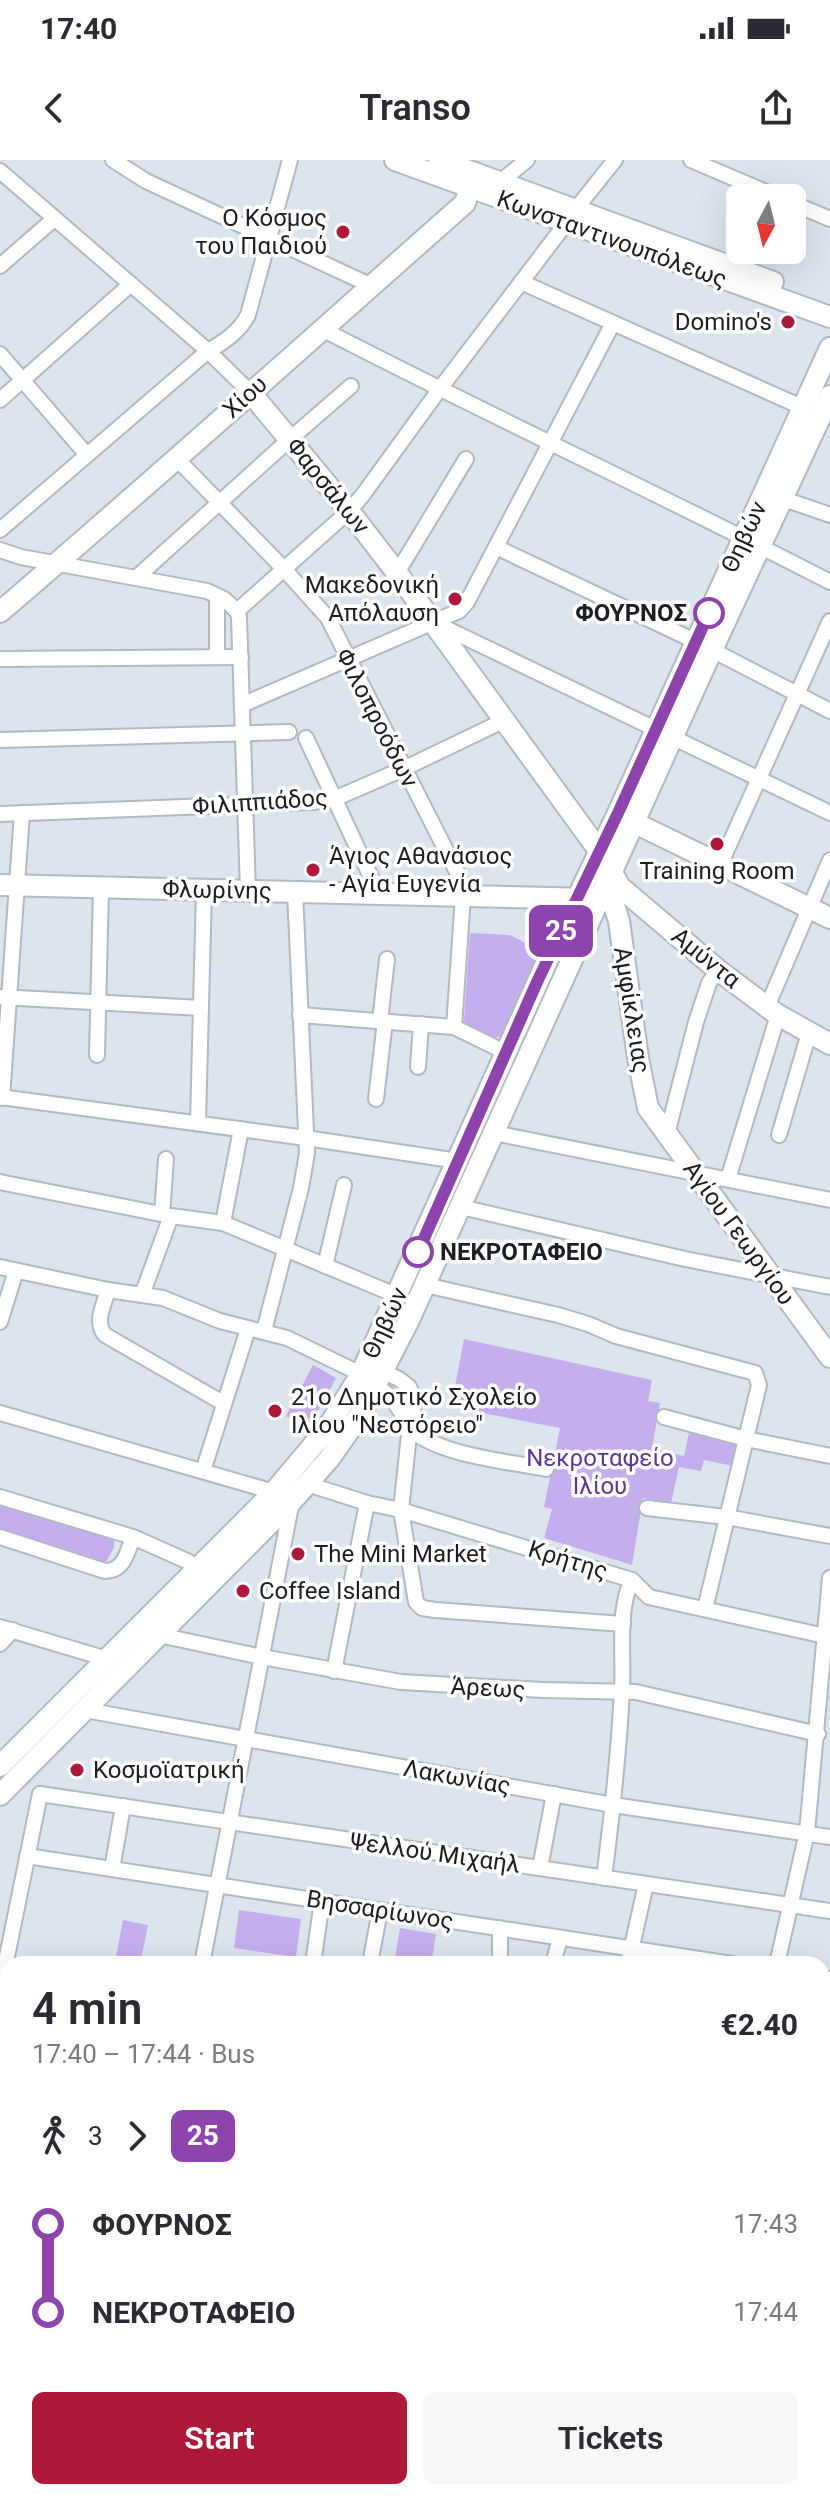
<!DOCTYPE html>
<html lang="en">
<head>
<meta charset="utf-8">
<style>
  body { margin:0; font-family:Roboto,sans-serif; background:#f7f7f7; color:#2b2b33; height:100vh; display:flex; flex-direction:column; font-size:30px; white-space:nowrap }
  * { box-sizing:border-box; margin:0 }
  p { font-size:26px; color:#7c7c81 }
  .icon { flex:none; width:44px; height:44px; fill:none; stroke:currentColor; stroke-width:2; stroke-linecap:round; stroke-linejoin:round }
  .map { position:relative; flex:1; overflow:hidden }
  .sheet { position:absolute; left:0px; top:1796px; width:830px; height:544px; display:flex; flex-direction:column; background:#fff; border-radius:24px 24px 0 0; box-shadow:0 8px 32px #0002 }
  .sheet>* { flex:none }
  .badge { padding:0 16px; border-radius:12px; font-size:28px; line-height:52px }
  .needle { width:52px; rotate:187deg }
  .fabs { position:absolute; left:726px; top:24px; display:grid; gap:16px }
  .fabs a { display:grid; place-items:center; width:80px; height:80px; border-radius:12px; background:#fff; box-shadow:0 8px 32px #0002; font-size:40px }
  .map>.badge { position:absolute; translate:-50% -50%; box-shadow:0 0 0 4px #fff }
  .legs { display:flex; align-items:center; gap:12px; height:88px; padding:0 32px; font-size:26px }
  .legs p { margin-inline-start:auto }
  .overview { display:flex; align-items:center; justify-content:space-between; height:136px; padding:0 32px }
  h1 { font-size:44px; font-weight:600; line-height:60px }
  .action { display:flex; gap:16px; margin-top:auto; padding:16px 32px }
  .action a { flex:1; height:92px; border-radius:12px; background:#ae1939; color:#fff; font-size:32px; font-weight:600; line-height:92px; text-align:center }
  .action a+a { background:#f7f7f7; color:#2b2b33 }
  ul { padding:0 32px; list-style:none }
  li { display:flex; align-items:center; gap:28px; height:88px; font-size:30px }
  li i { display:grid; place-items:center; width:12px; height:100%; margin:0 10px; background:currentColor }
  li i::after { content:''; width:20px; height:20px; margin:-10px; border:6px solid; border-radius:50%; background:#fff }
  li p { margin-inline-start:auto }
  li:first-child i { background:linear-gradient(#0000 50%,currentColor 0) }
  li:last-child i { background:linear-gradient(currentColor 50%,#0000 0) }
  .status { display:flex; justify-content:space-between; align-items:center; height:56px; padding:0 40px; background:#fff; direction:ltr }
  .status svg { height:22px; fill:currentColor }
  header { display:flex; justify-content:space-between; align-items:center; height:104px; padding:0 32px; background:#fff; font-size:36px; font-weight:600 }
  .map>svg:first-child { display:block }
</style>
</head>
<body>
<div class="status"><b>17:40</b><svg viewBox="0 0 49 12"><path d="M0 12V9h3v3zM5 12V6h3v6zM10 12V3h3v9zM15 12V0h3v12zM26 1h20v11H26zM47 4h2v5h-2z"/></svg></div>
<header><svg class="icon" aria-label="back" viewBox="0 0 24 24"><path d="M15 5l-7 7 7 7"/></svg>Transo<svg class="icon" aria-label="share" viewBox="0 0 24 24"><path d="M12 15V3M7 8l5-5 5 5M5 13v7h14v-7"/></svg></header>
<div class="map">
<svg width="830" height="2340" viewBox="0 0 830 2340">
  <rect width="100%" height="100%" fill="#dce5ee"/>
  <g fill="#c4aeed">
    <path d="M470,773L510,775L541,791L505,874C491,883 473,873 464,861Z"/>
    <polygon points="464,1179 652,1220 648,1241 660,1243 652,1288 684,1296 689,1273 739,1285 733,1306 704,1300 701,1311 679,1307 671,1343 643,1338 632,1405 544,1378 552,1349 544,1347 560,1268 451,1247"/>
    <polygon points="313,1205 336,1218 309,1268 286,1256"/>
    <polygon points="0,1344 114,1379 114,1388 106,1402 0,1369"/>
    <polygon points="239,1750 301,1759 296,1797 234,1788"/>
    <polygon points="123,1760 148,1765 140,1804 115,1802"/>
    <polygon points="400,1768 436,1774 431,1804 394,1804"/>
  </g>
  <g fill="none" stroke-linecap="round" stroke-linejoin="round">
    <g stroke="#b1b9c2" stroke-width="18">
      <g id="street">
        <polyline points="113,0 146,21 372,126"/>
        <polyline points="691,0 780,38"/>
        <polyline points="0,11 208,191 250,232"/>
        <polyline points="500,22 527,0"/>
        <polyline points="792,43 830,59"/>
        <polyline points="575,50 615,0"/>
        <polyline points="0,106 54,59"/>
        <polyline points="521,122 804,248"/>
        <path d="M322,169C490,256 662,335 830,422"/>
        <polyline points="0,194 87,295"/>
        <polyline points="0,240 131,124"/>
        <polyline points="177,299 284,409 328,458 457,712 463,736 454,867"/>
        <polyline points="781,338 830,355"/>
        <path d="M0,370L208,191C224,182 239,172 248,155L290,0"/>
        <polyline points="496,387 697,482"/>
        <polyline points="0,390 21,397 207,431 224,439 237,451"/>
        <polyline points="397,413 466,299"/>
        <polyline points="137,417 290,279 351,226"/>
        <polyline points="217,436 217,497"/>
        <polyline points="237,451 349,351 362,336 439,230 567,62"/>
        <polyline points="237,451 239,457 248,731"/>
        <polyline points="437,464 830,653"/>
        <polyline points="712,490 830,551"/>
        <polyline points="0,499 241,497"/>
        <polyline points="244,544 459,451 467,442 613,163"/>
        <polyline points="306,578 379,734"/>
        <polyline points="0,580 289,572"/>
        <polyline points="0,654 313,642 334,639 403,609 503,561"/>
        <polyline points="720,705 830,461"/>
        <polyline points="0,837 201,848"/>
        <polyline points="767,847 830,700"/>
        <polyline points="300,855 454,867 505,892"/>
        <polyline points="380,861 387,799"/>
        <polyline points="97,895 101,727"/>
        <polyline points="418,907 421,864"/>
        <polyline points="0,937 306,978 458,1001"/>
        <polyline points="2,938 22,653"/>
        <polyline points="376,939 385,861"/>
        <polyline points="198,963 204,729"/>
        <polyline points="494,973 830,1040"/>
        <polyline points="667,974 696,862 709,823 718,810"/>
        <polyline points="779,975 809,873"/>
        <polyline points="728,1019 778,855"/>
        <polyline points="0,1022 171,1056 223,1063 398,1136"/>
        <polyline points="461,1047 685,1099 830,1127"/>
        <polyline points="162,1054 166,999"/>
        <polyline points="223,1063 241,969"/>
        <polyline points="325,1106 344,1025"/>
        <polyline points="0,1107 108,1130 163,1138 220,1161 287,1178 361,1214 390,1236 410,1265"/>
        <polyline points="425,1125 558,1155 588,1164 616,1176 755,1213 759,1225 705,1449"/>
        <path d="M108,1130C104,1145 94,1162 105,1175L223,1243"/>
        <polyline points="142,1135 171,1056"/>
        <polyline points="0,1162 16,1111"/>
        <polyline points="264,1171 301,1028 307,993 295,732"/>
        <polyline points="373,1213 384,1212 399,1219 409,1227 415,1240 410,1265 401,1350 416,1442 422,1448 435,1450 623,1464"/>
        <polyline points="0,1253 274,1332"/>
        <polyline points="664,1257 746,1279 830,1296"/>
        <path d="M411,1270C443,1296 506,1301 546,1309"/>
        <polyline points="203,1311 248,1169"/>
        <polyline points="307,1324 367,1343 401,1350 632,1420 649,1437 825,1476"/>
        <polyline points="0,1337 133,1377 189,1402 197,1409"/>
        <polyline points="647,1348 726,1357 830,1376"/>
        <path d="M0,1377L105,1411C124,1411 127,1393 133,1377"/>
        <polyline points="0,1467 107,1499"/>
        <polyline points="159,1475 262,1497 401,1522 543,1530 636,1532 818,1574"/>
        <polyline points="0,1484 13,1470"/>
        <polyline points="334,1511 367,1343"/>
        <polyline points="85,1550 613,1645 830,1677"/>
        <polyline points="40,1634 830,1751"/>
        <polyline points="27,1696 732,1804"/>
        <polyline points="540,1708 554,1634"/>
        <polyline points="112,1709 123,1646"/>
        <path d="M604,1718C612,1655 619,1592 622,1529C624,1496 617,1449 632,1420"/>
        <polyline points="202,1804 292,1341"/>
        <polyline points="313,1804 322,1741"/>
        <polyline points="370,1804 380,1750"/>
        <polyline points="500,1804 500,1768"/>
        <polyline points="553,1804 560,1778"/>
        <polyline points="628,1804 646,1724"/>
        <polyline points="777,1804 807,1672 830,1418"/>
        <polyline points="822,1818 830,1819"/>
        <polyline points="0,1831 40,1634"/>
        <polyline points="822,1921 830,1880"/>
        <polyline points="0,2031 8,2032"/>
        <polyline points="822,2073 830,2075"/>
        <polyline points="0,2199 8,2195"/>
        <polyline points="0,2237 8,2233"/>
        <polyline points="0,2330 8,2327"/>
        <polyline points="158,2340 177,2334"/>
        <polyline points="409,2340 410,2332"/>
        <polyline points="517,2340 518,2332"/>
        <polyline points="589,2340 590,2332"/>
        <polyline points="657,2340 659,2332"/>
        <polyline points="720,2340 721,2332"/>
        <polyline points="754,2340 756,2332"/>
      </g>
    </g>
    <g stroke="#b1b9c2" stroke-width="24">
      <g id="secondary">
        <polyline points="395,0 830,157"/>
        <polyline points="439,0 773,122"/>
        <polyline points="250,232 349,351 397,413 600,692 620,727 718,810 778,855 830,884"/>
        <path d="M0,452C157,318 310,180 465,43L475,13"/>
        <polyline points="635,663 830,758"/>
        <polyline points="0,725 591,739 613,742 619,761 638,898 648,948 830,1197"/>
        <polyline points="0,1606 274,1332 327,1269 361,1214 548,799 618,653 830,188"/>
        <polyline points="0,1635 292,1341 329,1299 360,1255 408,1162 712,490 830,236"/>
        <polyline points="0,1848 8,1849"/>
        <polyline points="822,1974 830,1976"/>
        <polyline points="0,2088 8,2093"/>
        <polyline points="0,2112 8,2117"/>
        <polyline points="175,2332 181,2340"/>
        <polyline points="212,2340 229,2336 256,2340"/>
      </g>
    </g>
    <use href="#street" stroke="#fff" stroke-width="14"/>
    <use href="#secondary" stroke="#fff" stroke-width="20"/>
  </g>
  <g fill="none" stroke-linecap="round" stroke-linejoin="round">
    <g stroke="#fff" stroke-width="18">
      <polyline id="line-1" points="418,1092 537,822 618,653 709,453"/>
    </g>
    <use href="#line-1" stroke="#8e44ad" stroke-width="12"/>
  </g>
  <g fill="#ae1939" stroke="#fff" stroke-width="3">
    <circle cx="343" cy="72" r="8"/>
    <circle cx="788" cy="162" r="8"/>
    <circle cx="455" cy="439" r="8"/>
    <circle cx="717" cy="684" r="8"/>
    <circle cx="313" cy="710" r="8"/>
    <circle cx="275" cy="1251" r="8"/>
    <circle cx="298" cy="1394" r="8"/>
    <circle cx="243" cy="1431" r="8"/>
    <circle cx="77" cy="1610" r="8"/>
  </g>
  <g fill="#fff" stroke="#8e44ad" stroke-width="4">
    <circle cx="709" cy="453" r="14"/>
    <circle cx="418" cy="1092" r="14"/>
  </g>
  <g text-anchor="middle" stroke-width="7" stroke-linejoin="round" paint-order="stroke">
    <g font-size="24" fill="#1b1e22" stroke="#fff" text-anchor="start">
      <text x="327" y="66" text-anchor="end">Ο Κόσμος<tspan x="327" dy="28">του Παιδιού</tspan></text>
      <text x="772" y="170" text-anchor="end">Domino's</text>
      <text x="439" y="433" text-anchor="end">Μακεδονική<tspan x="439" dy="28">Απόλαυση</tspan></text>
      <text x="329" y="704">Άγιος Αθανάσιος<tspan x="329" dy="28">- Αγία Ευγενία</tspan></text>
      <text x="717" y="719" text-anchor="middle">Training Room</text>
      <text x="291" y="1245">21ο Δημοτικό Σχολείο<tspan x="291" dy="28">Ιλίου "Νεστόρειο"</tspan></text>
      <text x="314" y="1402">The Mini Market</text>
      <text x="259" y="1439">Coffee Island</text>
      <text x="93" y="1618">Κοσμοϊατρική</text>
    </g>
    <g font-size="24" fill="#1b1e22" stroke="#fff">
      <text transform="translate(612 79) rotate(20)" y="8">Κωνσταντινουπόλεως</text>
      <text transform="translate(245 237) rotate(-42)" y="8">Χίου</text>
      <text transform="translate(328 326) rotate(51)" y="8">Φαρσάλων</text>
      <text transform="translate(744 377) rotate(-65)" y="8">Θηβών</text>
      <text transform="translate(377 558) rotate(63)" y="8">Φιλοπροόδων</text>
      <text transform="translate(260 642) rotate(-4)" y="8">Φιλιππιάδος</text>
      <text transform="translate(217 730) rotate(1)" y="8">Φλωρίνης</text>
      <text transform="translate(706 798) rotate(39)" y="8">Αμύντα</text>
      <text transform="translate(632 850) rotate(81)" y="8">Αμφίκλειας</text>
      <text transform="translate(739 1073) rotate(54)" y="8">Αγίου Γεωργίου</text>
      <text transform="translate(385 1163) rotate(-65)" y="8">Θηβών</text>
      <text transform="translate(568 1400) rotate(17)" y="8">Κρήτης</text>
      <text transform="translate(488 1528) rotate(3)" y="8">Άρεως</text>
      <text transform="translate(457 1617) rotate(10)" y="8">Λακωνίας</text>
      <text transform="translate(435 1693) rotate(8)" y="8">Ψελλού Μιχαήλ</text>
      <text transform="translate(380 1750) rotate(9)" y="8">Βησσαρίωνος</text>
    </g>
    <g font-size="24" font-weight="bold" fill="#1b1e22" stroke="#fff" text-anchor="end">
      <text x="687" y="461">ΦΟΥΡΝΟΣ</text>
      <text x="440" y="1100" text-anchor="start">ΝΕΚΡΟΤΑΦΕΙΟ</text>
    </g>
    <g font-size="24" fill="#5f3893" stroke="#fff">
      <text x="600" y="1306">Νεκροταφείο<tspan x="600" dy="28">Ιλίου</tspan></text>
    </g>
  </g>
</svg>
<div class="fabs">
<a><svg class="needle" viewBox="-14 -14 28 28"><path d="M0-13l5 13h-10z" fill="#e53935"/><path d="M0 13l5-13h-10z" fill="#7c7c81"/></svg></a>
</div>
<b class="badge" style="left:561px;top:771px;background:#8e44ad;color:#fff">25</b>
<section class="sheet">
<div class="overview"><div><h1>4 min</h1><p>17:40 – 17:44 · Bus</p></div><b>€2.40</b></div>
<div class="legs"><svg class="icon" aria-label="walk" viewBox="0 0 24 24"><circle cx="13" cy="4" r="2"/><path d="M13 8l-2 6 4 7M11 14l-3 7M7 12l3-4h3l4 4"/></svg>3<svg class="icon" aria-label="forward" viewBox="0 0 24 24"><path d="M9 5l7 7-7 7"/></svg><b class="badge" style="background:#8e44ad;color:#fff">25</b></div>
<ul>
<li><i style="color:#8e44ad"></i><b>ΦΟΥΡΝΟΣ</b><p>17:43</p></li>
<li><i style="color:#8e44ad"></i><b>ΝΕΚΡΟΤΑΦΕΙΟ</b><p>17:44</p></li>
</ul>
<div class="action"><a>Start</a><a>Tickets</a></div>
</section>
</div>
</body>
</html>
